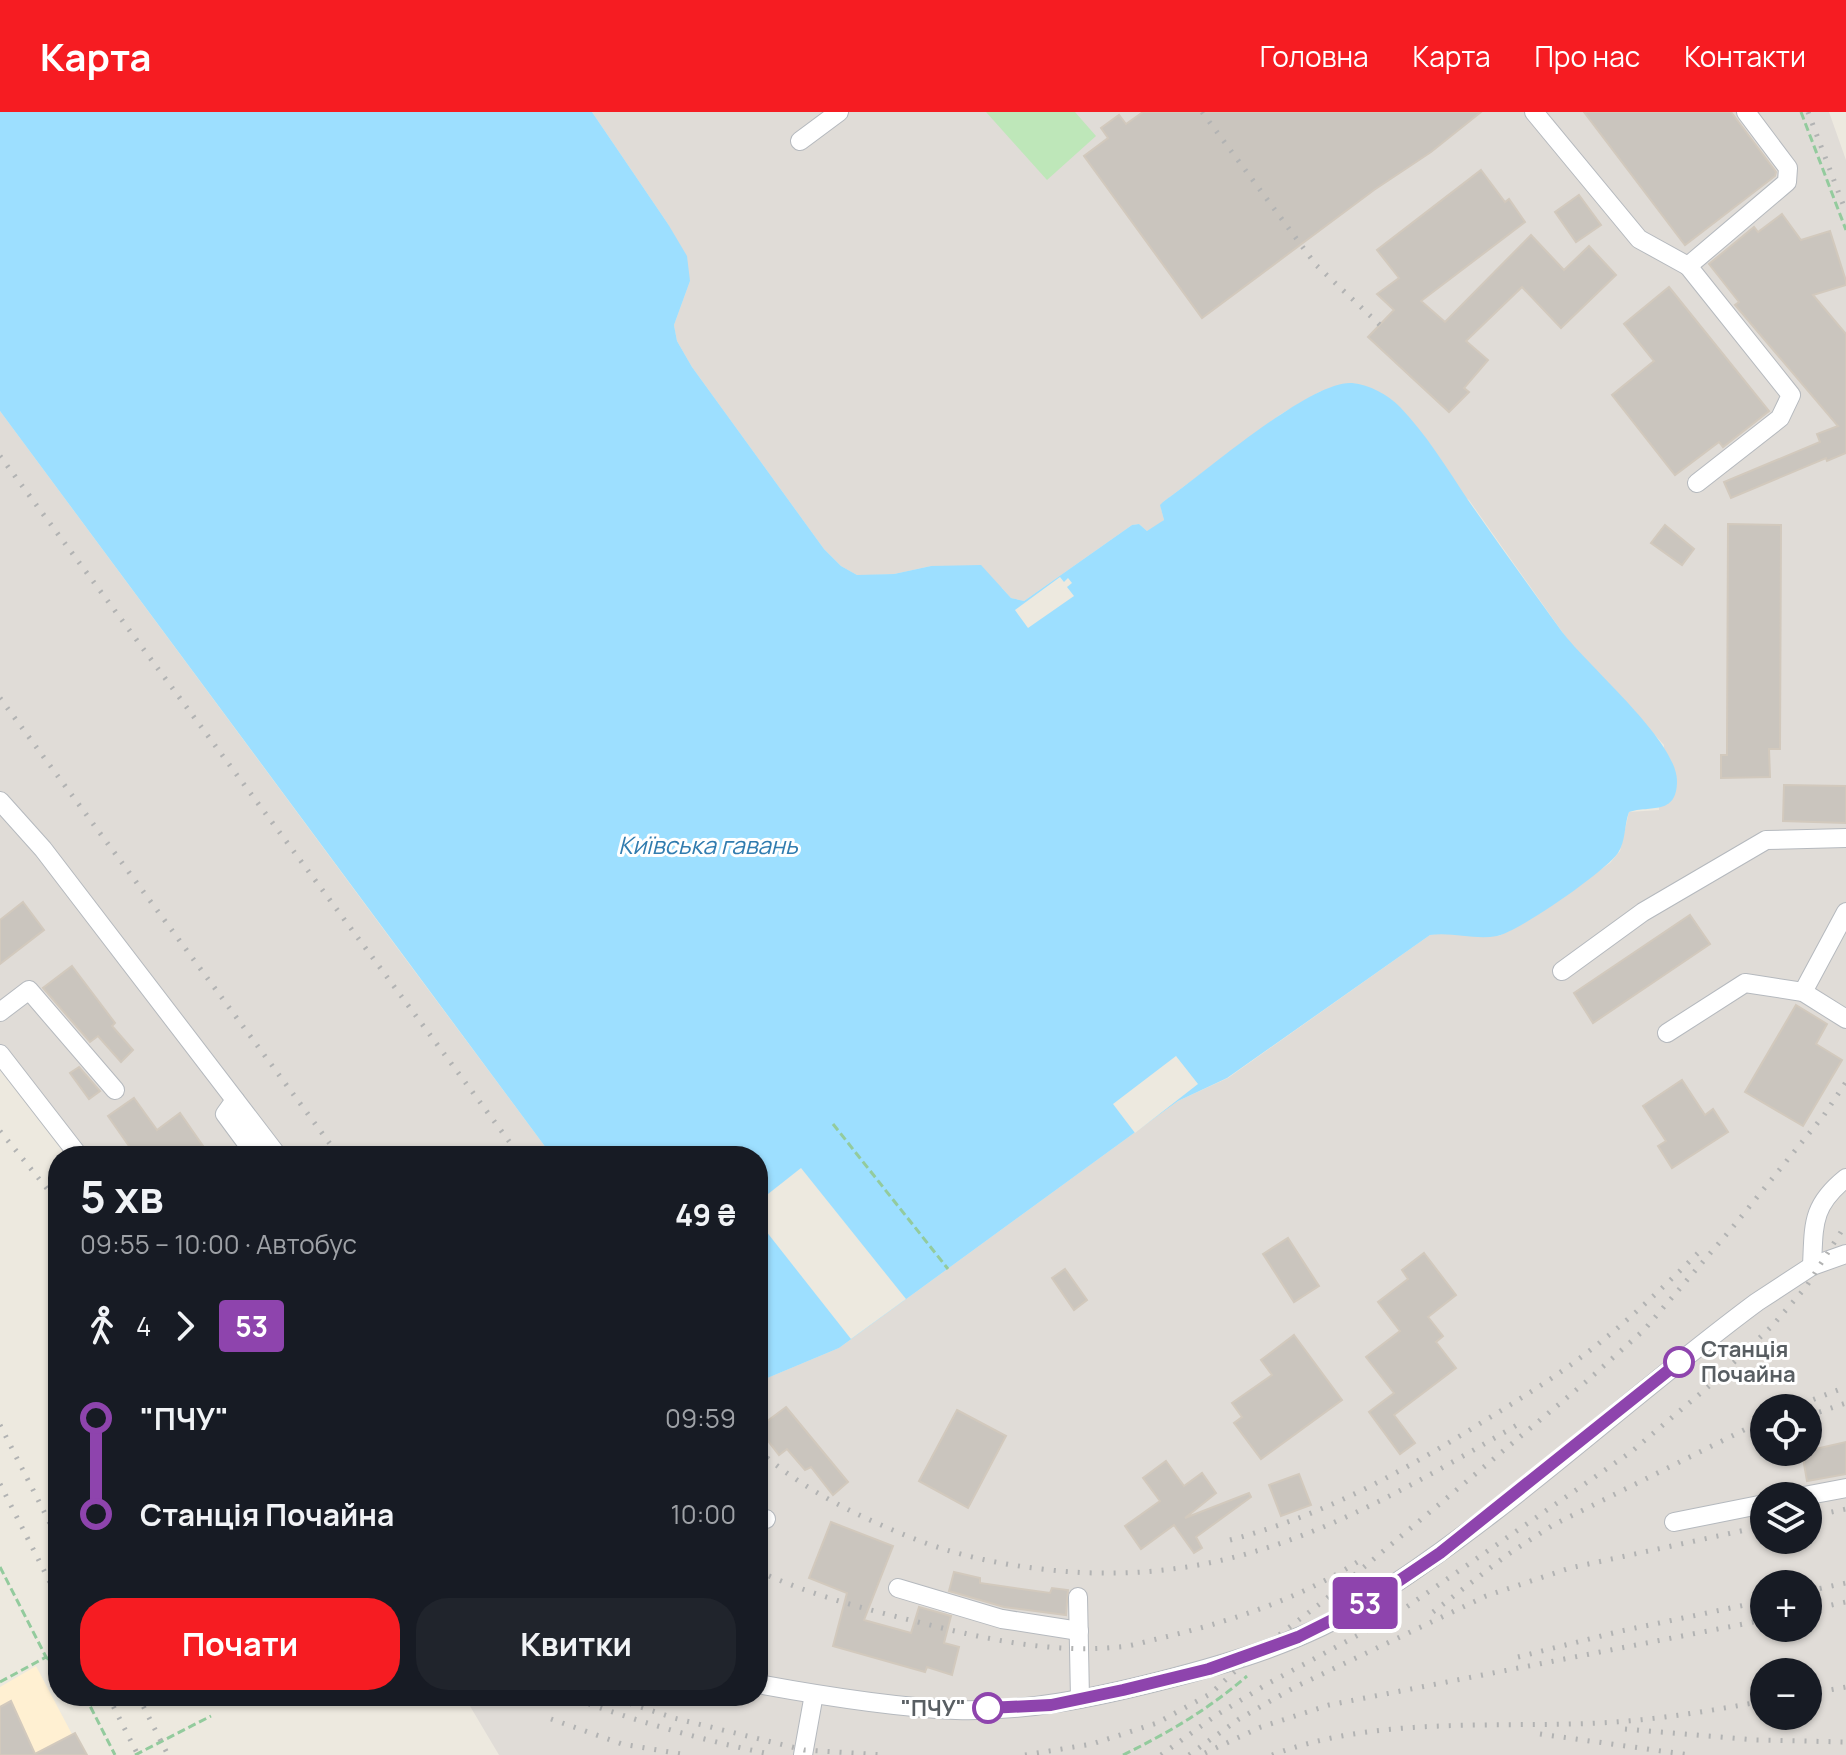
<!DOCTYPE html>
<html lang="uk">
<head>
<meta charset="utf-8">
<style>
  body { margin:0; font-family:Manrope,sans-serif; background:#20242c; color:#f1f3f6; height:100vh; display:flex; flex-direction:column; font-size:30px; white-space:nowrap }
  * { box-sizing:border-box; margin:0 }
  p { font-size:26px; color:#9ea1a6 }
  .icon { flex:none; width:44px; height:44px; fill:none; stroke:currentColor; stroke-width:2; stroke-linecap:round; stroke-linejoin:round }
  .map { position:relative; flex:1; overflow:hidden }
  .sheet { position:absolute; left:48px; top:1034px; width:720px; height:560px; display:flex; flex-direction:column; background:#171b24; border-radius:32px; box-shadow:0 2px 6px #0004 }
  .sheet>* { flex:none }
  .badge { padding:0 16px; border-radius:6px; font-size:28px; line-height:52px }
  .buttons { position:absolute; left:1750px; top:1282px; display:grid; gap:16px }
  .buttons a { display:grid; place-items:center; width:72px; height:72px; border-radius:50%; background:#171b24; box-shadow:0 2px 6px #0004; font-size:40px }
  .map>.badge { position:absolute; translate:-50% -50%; box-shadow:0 0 0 4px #fff }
  .legs { display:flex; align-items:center; gap:12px; height:88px; padding:0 32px; font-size:26px }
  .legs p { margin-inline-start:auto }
  .headline { display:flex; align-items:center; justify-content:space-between; height:136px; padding:0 32px }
  h1 { font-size:44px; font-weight:700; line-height:60px }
  .button { display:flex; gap:16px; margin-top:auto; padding:16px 32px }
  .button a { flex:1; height:92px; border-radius:32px; background:#f61c22; color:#fff; font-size:32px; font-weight:700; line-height:92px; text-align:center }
  .button a+a { background:#20242c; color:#f1f3f6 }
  ul { padding:0 32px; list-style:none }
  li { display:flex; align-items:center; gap:28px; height:96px; font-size:30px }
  li i { display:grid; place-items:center; width:12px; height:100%; margin:0 10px; background:currentColor }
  li i::after { content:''; width:20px; height:20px; margin:-10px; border:6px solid; border-radius:50%; background:#171b24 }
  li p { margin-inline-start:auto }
  li:first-child i { background:linear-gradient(#0000 50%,currentColor 0) }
  li:last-child i { background:linear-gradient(currentColor 50%,#0000 0) }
  header { display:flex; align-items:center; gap:48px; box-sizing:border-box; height:112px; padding:0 40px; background:#f61c22; color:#fff }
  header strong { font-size:38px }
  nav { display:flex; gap:44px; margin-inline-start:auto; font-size:28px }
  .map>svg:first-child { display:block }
</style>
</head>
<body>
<header>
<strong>Карта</strong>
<nav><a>Головна</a><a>Карта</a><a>Про нас</a><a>Контакти</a></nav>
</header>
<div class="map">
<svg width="1846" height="1643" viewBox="0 0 1846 1643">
  <rect width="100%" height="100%" fill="#ede9df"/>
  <polygon fill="#fff0d2" points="36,1554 83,1643 0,1643 0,1575"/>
  <g fill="#e0dcd7" fill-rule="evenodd">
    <path d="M592,0H1829L1846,48V1643H499L464,1584H758V1270L839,1236L1178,989L1228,966L1430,823L1449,820L1473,824H1499L1529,808L1610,751L1620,739L1629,700L1659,698L1664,633L1570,531L1469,388L1321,279L1281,302L1163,390L1161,396L1164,408L1155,416L1147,419L1139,412L1132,413L1024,489L1011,486L1002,476L931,454L894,462L873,463H857L841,454L824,437L692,255L677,229L674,213L690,169L668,112ZM1764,1296H1808V1340H1764ZM1764,1384H1808V1428H1764ZM1764,1472H1808V1516H1764ZM1764,1560H1808V1604H1764Z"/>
    <polygon points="0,299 401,841 552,1044 79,1044 0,942"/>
  </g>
  <polygon fill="#bee7b9" points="986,0 1075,0 1096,24 1047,68"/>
  <path fill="#9ddfff" d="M0,0H592L668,112L687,144L690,169L674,213L677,229L692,255L824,437L841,454L857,463L894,462L931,454L981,453L1011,486L1024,489L1132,413L1139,412L1147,419L1164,408L1160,393L1163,390C1201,364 1310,268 1352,271C1370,273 1387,282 1400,295C1426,322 1447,356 1468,388C1498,431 1529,474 1560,517C1585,552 1677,628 1677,669C1677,704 1650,693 1629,700C1624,713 1626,729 1618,741C1606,759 1517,821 1497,824C1475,828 1453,820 1430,823L1227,966L1178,989L839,1236L758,1270V1044H552L0,299Z"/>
  <g fill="#ede9df">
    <polygon points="1060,465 1064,470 1068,466 1072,471 1067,475 1074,484 1028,516 1015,498"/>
    <polygon points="1176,944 1198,972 1135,1021 1113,992"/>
    <polygon points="801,1056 906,1187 851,1227 758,1109 758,1090"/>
  </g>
  <g fill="#cac5be" stroke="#d2c9bd" stroke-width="2">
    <polygon points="1143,0 1481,0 1431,40 1374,78 1202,206 1084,44 1108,26 1101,16 1119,3 1126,12"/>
    <polygon points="1584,0 1731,0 1776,60 1775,64 1685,133"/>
    <polygon points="1481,58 1505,90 1509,87 1525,110 1421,189 1445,210 1531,123 1564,158 1589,134 1616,163 1561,216 1522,175 1466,229 1488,248 1464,276 1469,280 1449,300 1368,225 1394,198 1377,182 1399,166 1377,138"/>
    <polygon points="1579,83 1601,113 1576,130 1555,100"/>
    <polygon points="1782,102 1801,128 1830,119 1846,169 1846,173 1813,183 1846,222 1846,341 1827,349 1826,346 1731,386 1724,370 1820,330 1817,322 1838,314 1735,193 1739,190 1709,152 1754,115 1758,120"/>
    <polygon points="1669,175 1769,299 1723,335 1719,330 1675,363 1612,283 1654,249 1624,212"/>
    <polygon points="1728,412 1781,413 1780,637 1769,637 1770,665 1721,666 1721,643 1727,643"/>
    <polygon points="1665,413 1694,437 1682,453 1651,431"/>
    <polygon points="1784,673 1846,674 1846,711 1783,709"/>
    <polygon points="23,790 44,818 0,852 0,808"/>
    <polygon points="1690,803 1710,832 1593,911 1574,881"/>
    <polygon points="72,854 115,911 112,914 133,938 121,950 98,924 90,930 43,876"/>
    <polygon points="1796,893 1827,912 1816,932 1842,948 1803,1014 1745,980"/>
    <polygon points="79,955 100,979 89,987 70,961"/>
    <polygon points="1682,968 1705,1003 1713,997 1728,1020 1672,1056 1658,1034 1666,1029 1643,994"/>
    <polygon points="134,986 157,1018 180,1001 210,1044 136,1044 108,1004"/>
    <polygon points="1288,1126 1319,1174 1294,1190 1263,1142"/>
    <polygon points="1424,1141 1456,1183 1428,1205 1443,1224 1436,1230 1456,1256 1394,1303 1415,1331 1400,1342 1369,1300 1394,1281 1366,1245 1400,1219 1378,1190 1408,1167 1402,1158"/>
    <polygon points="1065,1157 1087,1188 1074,1198 1052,1166"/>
    <polygon points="1294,1223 1342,1288 1261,1347 1234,1311 1242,1305 1232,1291 1272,1263 1261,1248"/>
    <polygon points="786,1295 848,1370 833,1383 811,1355 805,1358 787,1337 779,1343 758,1316"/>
    <polygon points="957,1298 1006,1324 968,1396 919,1369"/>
    <polygon points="1846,1330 1846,1362 1807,1369 1802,1340"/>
    <polygon points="1166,1349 1184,1374 1202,1361 1216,1381 1185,1406 1249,1381 1251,1385 1196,1425 1202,1436 1194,1441 1174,1413 1141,1437 1125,1414 1160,1389 1143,1366"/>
    <polygon points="1299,1362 1311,1393 1281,1404 1269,1373"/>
    <polygon points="831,1410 893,1434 864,1508 911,1521 919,1495 951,1504 944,1531 959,1535 952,1563 927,1555 925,1560 833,1534 847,1481 809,1466"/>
    <polygon points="954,1460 980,1466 980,1471 1050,1481 1052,1476 1068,1478 1066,1503 1004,1495 949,1479"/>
    <polygon points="11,1589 35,1642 75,1621 87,1643 0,1643 0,1595"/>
  </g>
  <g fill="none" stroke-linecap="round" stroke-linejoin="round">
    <g stroke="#b5b9be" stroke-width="20">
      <g id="minor">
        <polyline points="1534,0 1639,127 1688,154 1787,70 1788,56 1746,0"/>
        <polyline points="800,29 839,0"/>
        <polyline points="1688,154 1791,283 1780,306 1697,371"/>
        <polyline points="0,689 43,737 278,1044"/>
        <polyline points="1562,859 1643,800 1766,728 1846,726"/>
        <polyline points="1803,880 1846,800"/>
        <polyline points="0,900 29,878 115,978"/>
        <polyline points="1667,921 1745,871 1803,880 1846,907"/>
        <polyline points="0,942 79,1044"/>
        <polyline points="235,988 225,1002 256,1044"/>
        <path d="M1812,1154C1814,1113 1811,1094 1846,1066"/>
        <polyline points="1804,1384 1846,1376"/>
        <polyline points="758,1406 766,1407"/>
        <polyline points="1674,1410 1764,1392"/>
        <polyline points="898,1476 1002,1507 1079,1519"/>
        <polyline points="1078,1485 1080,1587"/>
        <path d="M758,1572C823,1584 890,1595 956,1598C1025,1600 1093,1586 1160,1569C1231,1551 1305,1529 1368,1489C1506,1402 1626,1287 1757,1190L1812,1154L1846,1142"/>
        <polyline points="803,1643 814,1582"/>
      </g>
    </g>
    <g stroke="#93cb9d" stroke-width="3" stroke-dasharray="8 4" stroke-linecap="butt">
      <polyline points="1801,0 1846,118"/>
      <polyline points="833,1012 948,1157"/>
      <polyline points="0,1455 46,1545"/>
      <polyline points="0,1570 46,1545 58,1556"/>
      <polyline points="85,1584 115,1643"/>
      <polyline points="135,1643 211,1604"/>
      <path d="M1123,1643C1168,1621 1209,1597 1247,1564"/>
    </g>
    <use href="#minor" stroke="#fff" stroke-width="18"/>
    <g stroke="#b2b3b3" stroke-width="5" stroke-dasharray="2 10" stroke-linecap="butt">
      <polyline points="1202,0 1316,153 1380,213"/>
      <polyline points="1808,0 1846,100"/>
      <polyline points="0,344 520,1044"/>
      <polyline points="0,586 339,1044"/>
      <polyline points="0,1019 58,1090"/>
      <polyline points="1791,1296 1846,1275"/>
      <polyline points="1808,1304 1846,1291"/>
      <polyline points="0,1313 58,1427"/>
      <path d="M758,1338C804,1379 863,1407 920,1429C963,1445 1004,1453 1050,1458C1237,1478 1368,1399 1524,1309"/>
      <polyline points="0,1372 58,1486"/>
      <polyline points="1808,1405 1846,1397"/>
      <path d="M1230,1428C1318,1405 1391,1366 1468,1319C1505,1296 1542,1274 1576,1249C1622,1215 1664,1175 1704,1135"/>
      <path d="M758,1459C808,1482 861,1496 914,1509C981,1526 1050,1542 1119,1535C1133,1534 1147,1529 1161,1526C1229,1510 1299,1487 1359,1449"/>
      <polyline points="1808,1479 1846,1471"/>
      <polyline points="1808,1498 1846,1490"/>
      <polyline points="1433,1500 1507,1443 1553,1413 1764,1308"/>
      <polyline points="1518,1545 1621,1519 1764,1489"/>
      <polyline points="1808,1582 1846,1575"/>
      <polyline points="108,1584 138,1643"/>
      <polyline points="138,1584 168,1643"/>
      <path d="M566,1584C633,1608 700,1628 770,1642"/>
      <polyline points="607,1584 674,1606 804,1638 884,1643"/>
      <polyline points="551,1607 622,1632 687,1643"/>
      <polyline points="1625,1617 1756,1628 1846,1630"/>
      <polyline points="1540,1622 1690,1643"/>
      <polyline points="1205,1641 1261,1615 1329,1593 1764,1508"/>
      <polyline points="1025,1643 1092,1632 1123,1622 1157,1611 1210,1582 1254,1542 1321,1491 1588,1268 1644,1218 1732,1116 1824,1003 1846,970"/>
      <polyline points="1161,1643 1215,1604 1267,1572 1392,1505 1631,1340 1708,1275 1772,1214 1806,1175 1846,1112"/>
      <polyline points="1189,1643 1239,1607 1295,1575 1486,1484 1570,1456 1764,1414"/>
      <path d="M1272,1643C1376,1604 1491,1616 1600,1611C1655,1608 1710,1599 1764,1589"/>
    </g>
  </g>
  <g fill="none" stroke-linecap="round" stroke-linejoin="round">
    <g stroke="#fff" stroke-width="18">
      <polyline id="line-1" points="988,1596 1051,1593 1123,1578 1209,1557 1298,1525 1366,1491 1440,1441 1679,1250"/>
    </g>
    <use href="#line-1" stroke="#8e44ad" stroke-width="12"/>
  </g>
  <g fill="#fff" stroke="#8e44ad" stroke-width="4">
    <circle cx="1679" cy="1250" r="14"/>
    <circle cx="988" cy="1596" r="14"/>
  </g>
  <g text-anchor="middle" stroke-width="6" stroke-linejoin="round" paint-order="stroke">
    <g font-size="22" font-weight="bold" fill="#585e62" stroke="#fff" text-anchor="start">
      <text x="1701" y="1245">Станція<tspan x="1701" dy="25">Почайна</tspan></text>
      <text x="966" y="1604" text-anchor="end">"ПЧУ"</text>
    </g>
    <g font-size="24" font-style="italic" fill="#317caf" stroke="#fff">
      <text x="708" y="742">Київська гавань</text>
    </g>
  </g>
</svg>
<div class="buttons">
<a><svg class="icon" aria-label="locate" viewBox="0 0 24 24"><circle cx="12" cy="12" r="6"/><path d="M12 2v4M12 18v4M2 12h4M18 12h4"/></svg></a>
<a><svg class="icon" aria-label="layers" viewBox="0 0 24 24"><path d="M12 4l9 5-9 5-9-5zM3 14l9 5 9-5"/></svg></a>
<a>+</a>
<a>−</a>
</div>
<b class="badge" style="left:1365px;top:1491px;background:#8e44ad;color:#fff">53</b>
<section class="sheet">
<div class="headline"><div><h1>5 хв</h1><p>09:55 – 10:00 · Автобус</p></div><b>49 ₴</b></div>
<div class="legs"><svg class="icon" aria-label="walk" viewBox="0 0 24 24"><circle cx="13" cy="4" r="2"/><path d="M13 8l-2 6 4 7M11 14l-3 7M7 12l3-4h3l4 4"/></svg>4<svg class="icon" aria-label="forward" viewBox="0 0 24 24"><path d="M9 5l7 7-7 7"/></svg><b class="badge" style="background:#8e44ad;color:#fff">53</b></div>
<ul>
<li><i style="color:#8e44ad"></i><b>&quot;ПЧУ&quot;</b><p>09:59</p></li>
<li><i style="color:#8e44ad"></i><b>Станція Почайна</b><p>10:00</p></li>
</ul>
<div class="button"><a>Почати</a><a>Квитки</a></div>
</section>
</div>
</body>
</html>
